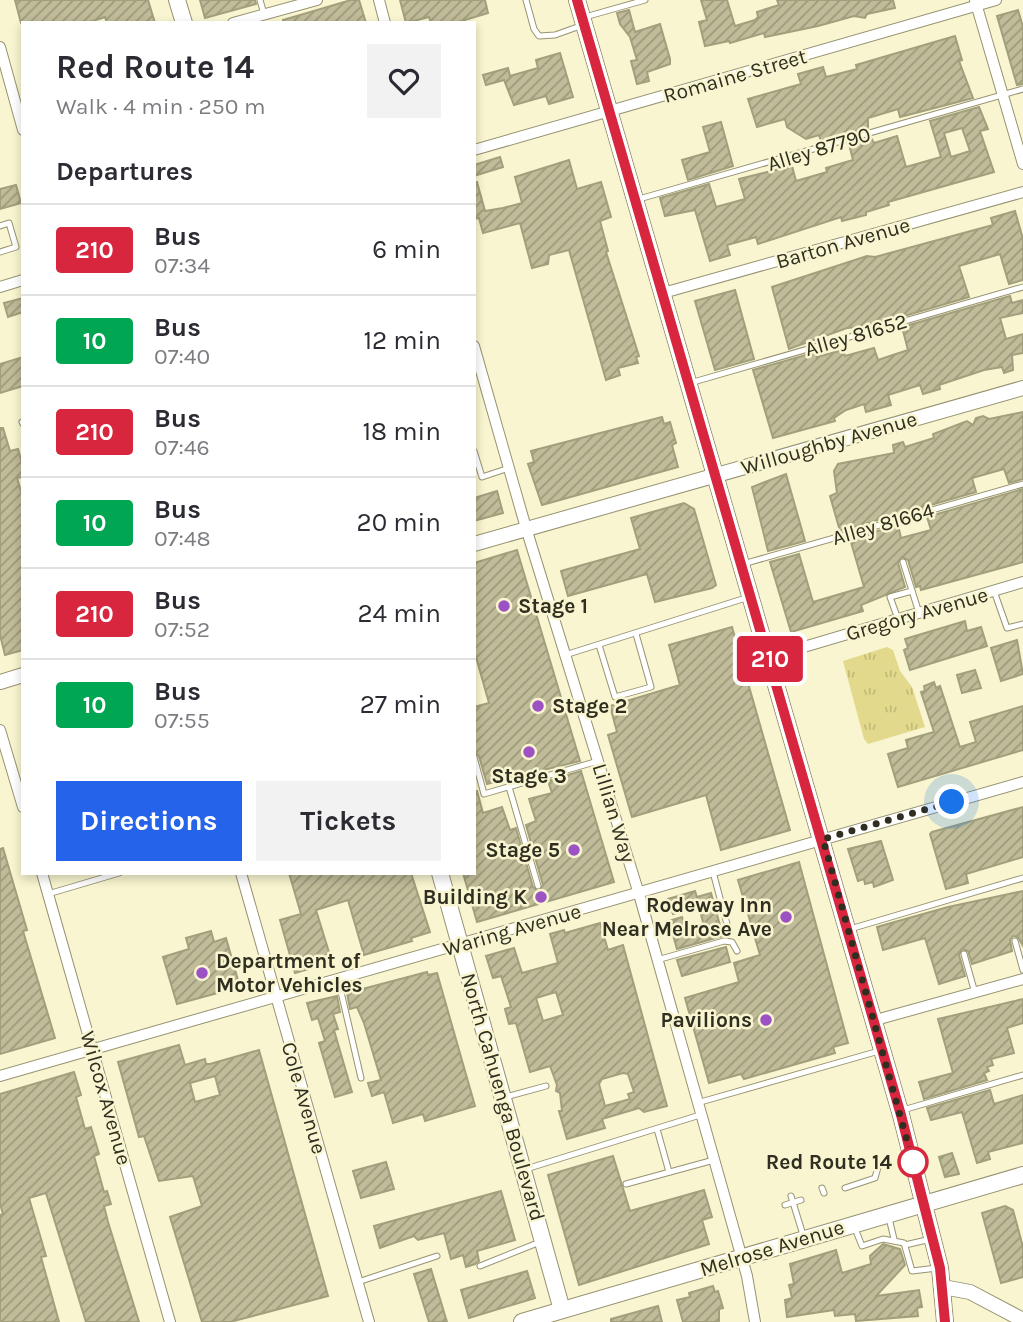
<!DOCTYPE html>
<html lang="en">
<head>
<meta charset="utf-8">
<style>
  body { margin:0; font-family:Karla,sans-serif; background:#f2f2f3; color:#2b2b33; height:100vh; display:flex; flex-direction:column; font-size:26px; white-space:nowrap }
  * { box-sizing:border-box; margin:0 }
  p { font-size:23px; color:#7c7c81 }
  .icon { flex:none; width:38px; height:38px; fill:none; stroke:currentColor; stroke-width:2; stroke-linecap:round; stroke-linejoin:round }
  .map { position:relative; flex:1; overflow:hidden }
  .panel { position:absolute; left:21px; top:21px; width:455px; height:854px; display:flex; flex-direction:column; background:#fff; border-radius:0px; box-shadow:0 4px 10px #0003 }
  .panel>* { flex:none }
  .badge { padding:0 14px; border-radius:5px; font-size:24px; line-height:46px }
  .you { position:absolute; width:35px; height:35px; margin:-18px; border:5px solid #fff; border-radius:50%; background:#1a73e8; box-shadow:0 0 0 10px #1a73e833 }
  .map>.badge { position:absolute; translate:-50% -50%; box-shadow:0 0 0 4px #fff }
  h2 { padding:0 35px; font-size:26px; line-height:63px }
  .round { display:grid; place-items:center; flex:none; width:74px; height:74px; border-radius:0px; background:#f2f2f3 }
  .head { display:flex; align-items:center; justify-content:space-between; height:119px; padding:0 35px }
  h1 { font-size:33px; font-weight:700; line-height:52px }
  .cta { display:flex; gap:14px; margin-top:auto; padding:14px 35px }
  .cta a { flex:1; height:80px; border-radius:0px; background:#2563eb; color:#fff; font-size:28px; font-weight:700; line-height:80px; text-align:center }
  .cta a+a { background:#f2f2f3; color:#2b2b33 }
  ul { padding:0; list-style:none }
  li { display:flex; align-items:center; gap:21px; height:91px; padding:0 35px; border-top:2px solid #e1e1e2 }
  li div { flex:1 }
  li b { display:block; font-size:26px }
  li em { font-style:normal }
  li .badge { min-width:77px; font-weight:700; text-align:center }
  .map>svg:first-child { display:block }
</style>
</head>
<body>
<div class="map">
<svg width="1023" height="1322" viewBox="0 0 1023 1322">
  <defs>
    <pattern id="grass-tufts" width="24" height="20" patternUnits="userSpaceOnUse" patternTransform="scale(1.75)"><rect width="24" height="20" fill="#e2d98c"/><path d="M3 7l-1-3M5 7V3M7 7l1-3M15 17l-1-3M17 17v-4M19 17l1-3" fill="none" stroke="#c2bb78"/></pattern>
    <pattern id="building-hatch" width="6" height="6" patternUnits="userSpaceOnUse" patternTransform="scale(1.75)"><rect width="6" height="6" fill="#c0bc99"/><path d="M-1 1l2-2M0 6l6-6M5 7l2-2" fill="none" stroke="#9c997c"/></pattern>
  </defs>
  <rect width="100%" height="100%" fill="#f8f5d0"/>
  <polygon fill="url(#grass-tufts)" points="887,647 893,650 900,671 912,687 925,727 868,744 864,739 843,661"/>
  <g fill="url(#building-hatch)" stroke="#a29f7d" stroke-width="2" fill-rule="evenodd">
    <polygon points="15,0 148,0 155,23 107,23 105,17 87,23 21,23"/>
    <polygon points="200,0 255,0 256,4 205,18"/>
    <polygon points="351,0 359,0 366,23 283,23 283,20"/>
    <polygon points="400,0 485,0 488,13 455,23 431,23 429,17 406,23"/>
    <polygon points="701,0 727,0 735,26 755,20 758,17 757,12 779,5 777,0 893,0 895,8 867,14 865,18 854,16 818,26 765,37 764,33 730,43 729,41 705,46 699,22 707,20"/>
    <polygon points="629,10 635,32 660,24 670,59 670,64 647,72 649,81 637,84 631,61 637,60 630,37 620,24 617,13"/>
    <polygon points="1018,10 1023,27 1023,84 1017,85 997,16"/>
    <polygon points="955,36 962,60 959,61 973,98 900,117 898,109 868,118 868,128 821,141 819,135 806,139 787,127 785,119 757,127 748,99 801,84 798,74 823,67 826,77 857,69 856,65"/>
    <polygon points="560,53 573,97 549,104 546,96 514,105 504,80 486,85 483,75 508,68 510,76 538,68 536,60"/>
    <path d="M979,107L988,129L980,131L994,172L888,202L889,205L866,212V215L842,221L841,217L758,244L756,237L727,245L730,255L710,261L695,210L665,216L660,198L709,184L716,207L745,199L739,179L792,166L796,181L827,172L826,168L853,160L849,144L871,138L874,143L897,136L906,167L941,157L930,121ZM962,128L970,151L951,157L944,133Z"/>
    <polygon points="721,122 733,166 688,180 682,160 710,152 703,127"/>
    <polygon points="500,157 503,167 474,176 474,165"/>
    <polygon points="569,160 577,189 601,182 611,217 600,221 608,251 606,252 639,356 636,357 638,363 618,368 620,375 606,380 569,250 549,255 548,264 532,268 520,223 483,233 479,218 474,219 474,182 477,182 485,211 503,208 522,203 515,177"/>
    <polygon points="16,185 21,203 0,209 0,189"/>
    <polygon points="1015,211 1023,239 1023,280 1009,284 1000,254 959,266 969,297 870,326 847,328 789,349 772,287 867,256 875,257 993,225 991,218"/>
    <polygon points="735,290 754,359 715,370 695,301"/>
    <polygon points="1010,296 1012,303 1023,300 1023,313 1000,318 1006,339 1023,334 1023,353 1012,355 1013,370 1004,373 1002,367 984,370 939,385 940,389 923,394 920,385 888,395 891,405 866,412 864,404 846,410 834,418 835,421 773,438 753,370 816,352 817,357 843,350 845,356 874,348 878,360 908,350 902,327"/>
    <polygon points="23,298 23,312 8,317 4,303"/>
    <polygon points="23,357 23,386 0,393 0,364"/>
    <polygon points="1023,412 1023,479 1009,483 1004,469 972,478 976,492 840,531 830,496 837,493 834,471 838,464 894,453 893,445 903,442 905,447 934,438 933,434 967,421 973,425 976,418 983,416 989,419"/>
    <polygon points="662,417 664,424 670,422 676,443 672,445 678,467 542,505 528,464 534,462 531,451"/>
    <polygon points="0,428 3,428 10,451 18,449 23,467 23,477 17,478 23,498 23,650 5,655 0,635"/>
    <polygon points="786,474 805,541 768,551 752,487"/>
    <polygon points="1023,489 1023,562 921,590 920,586 916,587 908,560 902,557 898,563 905,587 861,605 863,611 791,632 770,562 799,554 813,602 864,587 850,539 898,525 901,538 931,530 927,517"/>
    <polygon points="497,491 503,513 474,521 474,498"/>
    <polygon points="684,503 694,509 716,585 712,588 655,602 647,574 568,596 561,571 640,549 631,518"/>
    <polygon points="517,550 580,761 487,784 479,756 474,752 474,707 489,703 474,650 474,563"/>
    <polygon points="965,621 967,631 981,627 987,646 910,670 904,650 908,648 905,639"/>
    <polygon points="732,627 790,830 721,850 706,795 632,817 608,735 617,732 610,706 680,685 669,645"/>
    <polygon points="1017,640 1023,674 1001,681 991,648"/>
    <polygon points="975,670 981,688 962,693 957,675"/>
    <polygon points="934,682 936,688 940,686 960,747 976,742 970,722 1023,706 1023,750 898,787 888,754 908,748 906,740 934,732 921,692 925,691 924,686"/>
    <polygon points="581,771 614,882 477,922 463,873 474,873 474,791 477,791 483,813 502,807 510,830 516,828 533,887 539,891 543,885 526,825 536,821 529,799 552,793 548,781"/>
    <polygon points="1023,807 1023,857 966,874 968,883 946,889 930,834 932,832"/>
    <polygon points="881,841 893,880 874,887 873,882 865,884 864,879 858,881 848,849"/>
    <polygon points="3,848 27,930 23,931 55,1038 0,1054 0,849"/>
    <polygon points="799,862 848,1043 833,1047 835,1053 744,1079 741,1074 709,1083 685,998 739,982 734,963 760,955 738,880"/>
    <polygon points="289,873 411,873 430,932 411,938 412,941 364,955 348,900 316,910 332,962 295,973 280,920 301,914"/>
    <polygon points="695,891 697,897 711,893 723,936 677,949 669,921 682,917 686,931 704,926 699,907 673,914 668,899"/>
    <polygon points="1023,891 1023,946 1018,937 1013,936 1010,940 1012,951 972,964 968,951 962,949 959,955 965,976 939,984 925,938 883,950 877,927 948,907"/>
    <path d="M600,923L608,950L623,945L667,1106L644,1112L639,1108L602,1119L605,1128L567,1139L559,1111H562L560,1093L556,1091L557,1085L550,1066L530,1072L516,1023L509,1024L505,1009L511,1007L501,976L493,978L486,956L514,948L522,973L558,963L550,934L564,930L565,933ZM556,992L563,1015L543,1021L536,998ZM623,1073L628,1074L634,1092L628,1094L630,1099L605,1106L599,1084L602,1079Z"/>
    <polygon points="211,931 214,942 226,938 240,987 177,1004 163,957 189,949 186,938"/>
    <polygon points="726,947 730,962 682,976 677,960"/>
    <polygon points="427,972 428,975 437,973 475,1106 425,1121 423,1114 393,1123 384,1092 372,1096 368,1083 381,1080 364,1023 357,1007 350,1009 347,993"/>
    <polygon points="337,996 340,1012 333,1014 338,1029 334,1030 352,1092 335,1097 319,1043 325,1041 318,1018 312,1020 307,1003"/>
    <polygon points="1023,999 1023,1023 1007,1028 1014,1053 991,1059 993,1065 987,1067 989,1071 984,1073 987,1080 924,1099 919,1082 953,1073 938,1019"/>
    <path d="M179,1045L185,1065L205,1059L206,1064H210L259,1050L328,1296L230,1322H202L170,1217L202,1206L193,1176L159,1181L144,1136L139,1137L118,1062ZM215,1076L220,1095L195,1102L190,1083Z"/>
    <polygon points="74,1072 81,1095 76,1097 85,1129 91,1127 99,1154 94,1156 104,1192 107,1191 111,1204 104,1206 108,1222 139,1322 86,1322 46,1193 29,1198 46,1256 41,1257 59,1322 0,1322 0,1215 3,1214 0,1204 0,1094"/>
    <polygon points="990,1090 994,1104 1023,1095 1023,1143 988,1152 990,1159 977,1163 962,1112 931,1120 927,1108"/>
    <polygon points="952,1153 959,1174 945,1177 939,1157"/>
    <polygon points="613,1156 630,1211 704,1190 712,1217 702,1220 709,1244 579,1285 548,1175"/>
    <polygon points="386,1162 394,1189 361,1198 353,1171"/>
    <polygon points="501,1191 515,1240 477,1251 479,1261 475,1264 466,1267 463,1255 451,1259 444,1233 418,1240 414,1236 380,1248 374,1226"/>
    <polygon points="1005,1206 1013,1210 1023,1247 1023,1277 1001,1283 982,1213"/>
    <polygon points="883,1244 900,1249 905,1265 876,1296 919,1290 922,1307 917,1308 918,1316 856,1321 855,1314 835,1316 834,1310 787,1317 785,1300 792,1298 789,1285 794,1284 790,1264 836,1250 842,1273 871,1264 870,1256"/>
    <polygon points="431,1269 447,1322 429,1322 414,1274"/>
    <polygon points="527,1271 535,1298 469,1318 461,1290"/>
    <polygon points="713,1286 715,1292 718,1291 723,1308 719,1309 719,1322 683,1322 677,1300 690,1297 689,1293"/>
    <polygon points="658,1306 662,1322 611,1322 611,1319"/>
  </g>
  <g fill="none" stroke-linecap="round" stroke-linejoin="round">
    <g stroke="#979372" stroke-width="7">
      <g id="service">
        <polyline points="260,0 264,14"/>
        <polyline points="526,0 534,29 539,36 555,35 583,25"/>
        <polyline points="585,17 645,0"/>
        <polyline points="639,199 1023,89"/>
        <polyline points="0,226 9,223 16,247 0,252"/>
        <polyline points="690,383 1023,287"/>
        <polyline points="22,422 23,424"/>
        <polyline points="474,451 482,477 509,468"/>
        <polyline points="903,562 919,613"/>
        <polyline points="743,564 1023,484"/>
        <polyline points="994,591 1007,628 1023,624"/>
        <polyline points="898,619 890,597 912,591"/>
        <polyline points="599,645 615,697 651,687 636,634"/>
        <polyline points="565,655 749,597"/>
        <polyline points="474,757 484,794 598,761"/>
        <polyline points="509,787 538,886"/>
        <polyline points="713,872 728,928"/>
        <polyline points="48,894 119,873"/>
        <polyline points="850,929 1023,878"/>
        <polyline points="1015,941 1023,970"/>
        <polyline points="964,954 975,993"/>
        <polyline points="657,960 724,941 732,942 737,951"/>
        <polyline points="338,979 361,1078"/>
        <polyline points="506,1097 546,1086"/>
        <polyline points="697,1103 879,1051"/>
        <polyline points="903,1110 1023,1075"/>
        <polyline points="657,1129 669,1172"/>
        <polyline points="526,1169 700,1115"/>
        <polyline points="626,1184 714,1160"/>
        <polyline points="822,1188 824,1193"/>
        <polyline points="845,1188 875,1178 878,1167"/>
        <polyline points="791,1196 804,1238"/>
        <polyline points="785,1205 801,1200"/>
        <polyline points="889,1218 894,1239"/>
        <polyline points="854,1226 862,1246 883,1239 904,1243 912,1271 937,1268"/>
        <polyline points="905,1245 931,1239"/>
        <polyline points="480,1266 540,1242"/>
        <polyline points="358,1282 437,1256"/>
      </g>
    </g>
    <g stroke="#979372" stroke-width="12">
      <g id="minor">
        <polyline points="379,0 385,23"/>
        <polyline points="975,0 1023,164"/>
        <polyline points="233,23 317,0"/>
        <polyline points="0,47 23,130"/>
        <polyline points="474,150 996,0"/>
        <polyline points="0,287 23,280"/>
        <polyline points="663,293 1023,192"/>
        <polyline points="474,346 526,528 639,894 747,1276 755,1322"/>
        <polyline points="770,657 1023,582"/>
        <polyline points="0,730 23,807"/>
        <polyline points="42,873 170,1322"/>
        <polyline points="241,873 369,1322"/>
        <polyline points="872,1021 1023,979"/>
        <polyline points="0,1076 1023,782"/>
      </g>
    </g>
    <g stroke="#979372" stroke-width="16">
      <g id="tertiary">
        <polyline points="474,544 1023,388"/>
        <polyline points="0,682 23,675"/>
        <polyline points="943,1287 970,1292 1023,1320"/>
      </g>
    </g>
    <g stroke="#979372" stroke-width="18">
      <g id="secondary">
        <polyline points="177,0 184,23"/>
        <polyline points="577,0 901,1115 940,1268 945,1322"/>
        <polyline points="440,873 562,1310"/>
        <polyline points="522,1322 1023,1175"/>
      </g>
    </g>
    <use href="#service" stroke="#fff" stroke-width="5"/>
    <use href="#minor" stroke="#fff" stroke-width="10"/>
    <use href="#tertiary" stroke="#fff" stroke-width="14"/>
    <use href="#secondary" stroke="#fff" stroke-width="16"/>
  </g>
  <g fill="none" stroke-linecap="round" stroke-linejoin="round">
    <g stroke="#fff" stroke-width="16">
      <polyline id="line" points="577,0 901,1115 940,1268 945,1322"/>
    </g>
    <use href="#line" stroke="#d7263d" stroke-width="10"/>
    <polyline stroke="#2f2e20" stroke-width="7" stroke-dasharray="0 12.6" points="913,1162 823,839 952,802"/>
  </g>
  <g fill="#9d52c4" stroke="#f8f5d0" stroke-width="2.5">
    <circle cx="504" cy="606" r="7"/>
    <circle cx="538" cy="706" r="7"/>
    <circle cx="529" cy="752" r="7"/>
    <circle cx="574" cy="850" r="7"/>
    <circle cx="541" cy="897" r="7"/>
    <circle cx="786" cy="917" r="7"/>
    <circle cx="202" cy="973" r="7"/>
    <circle cx="766" cy="1020" r="7"/>
  </g>
  <circle fill="#fff" stroke="#d7263d" stroke-width="3.5" cx="913" cy="1162" r="14"/>
  <g text-anchor="middle" stroke-width="5" stroke-linejoin="round" paint-order="stroke">
    <g font-size="21" fill="#2f2e20" stroke="#f8f5d0">
      <text transform="translate(735 76) rotate(-16)" y="7">Romaine Street</text>
      <text transform="translate(819 149) rotate(-17)" y="7">Alley 87790</text>
      <text transform="translate(843 243) rotate(-16)" y="7">Barton Avenue</text>
      <text transform="translate(856 335) rotate(-16)" y="7">Alley 81652</text>
      <text transform="translate(829 443) rotate(-16)" y="7">Willoughby Avenue</text>
      <text transform="translate(883 524) rotate(-16)" y="7">Alley 81664</text>
      <text transform="translate(917 614) rotate(-16)" y="7">Gregory Avenue</text>
      <text transform="translate(614 813) rotate(73)" y="7">Lillian Way</text>
      <text transform="translate(512 930) rotate(-16)" y="7">Waring Avenue</text>
      <text transform="translate(503 1097) rotate(74)" y="7">North Cahuenga Boulevard</text>
      <text transform="translate(106 1098) rotate(74)" y="7">Wilcox Avenue</text>
      <text transform="translate(304 1098) rotate(74)" y="7">Cole Avenue</text>
      <text transform="translate(772 1248) rotate(-17)" y="7">Melrose Avenue</text>
    </g>
    <g font-size="21" font-weight="bold" fill="#2f2e20" stroke="#f8f5d0" text-anchor="end">
      <text x="518" y="613" text-anchor="start">Stage 1</text>
      <text x="552" y="713" text-anchor="start">Stage 2</text>
      <text x="529" y="783" text-anchor="middle">Stage 3</text>
      <text x="560" y="857">Stage 5</text>
      <text x="527" y="904">Building K</text>
      <text x="772" y="912">Rodeway Inn<tspan x="772" dy="24">Near Melrose Ave</tspan></text>
      <text x="216" y="968" text-anchor="start">Department of<tspan x="216" dy="24">Motor Vehicles</tspan></text>
      <text x="752" y="1027">Pavilions</text>
    </g>
    <g font-size="21" font-weight="bold" fill="#2f2e20" stroke="#f8f5d0" text-anchor="end">
      <text x="892" y="1169">Red Route 14</text>
    </g>
  </g>
</svg>
<div class="you" style="left:952px;top:802px"></div>
<b class="badge" style="left:770px;top:659px;background:#d7263d;color:#fff">210</b>
<section class="panel">
<div class="head"><div><h1>Red Route 14</h1><p>Walk · 4 min · 250 m</p></div><a class="round"><svg class="icon" aria-label="heart" viewBox="0 0 24 24"><path d="M12 20l-8-8c-3-5 5-10 8-4 3-6 11-1 8 4z"/></svg></a></div>
<h2>Departures</h2>
<ul>
<li><span class="badge" style="background:#d7263d;color:#fff">210</span><div><b>Bus</b><p>07:34</p></div><em>6 min</em></li>
<li><span class="badge" style="background:#00a651;color:#fff">10</span><div><b>Bus</b><p>07:40</p></div><em>12 min</em></li>
<li><span class="badge" style="background:#d7263d;color:#fff">210</span><div><b>Bus</b><p>07:46</p></div><em>18 min</em></li>
<li><span class="badge" style="background:#00a651;color:#fff">10</span><div><b>Bus</b><p>07:48</p></div><em>20 min</em></li>
<li><span class="badge" style="background:#d7263d;color:#fff">210</span><div><b>Bus</b><p>07:52</p></div><em>24 min</em></li>
<li><span class="badge" style="background:#00a651;color:#fff">10</span><div><b>Bus</b><p>07:55</p></div><em>27 min</em></li>
</ul>
<div class="cta"><a>Directions</a><a>Tickets</a></div>
</section>
</div>
</body>
</html>
